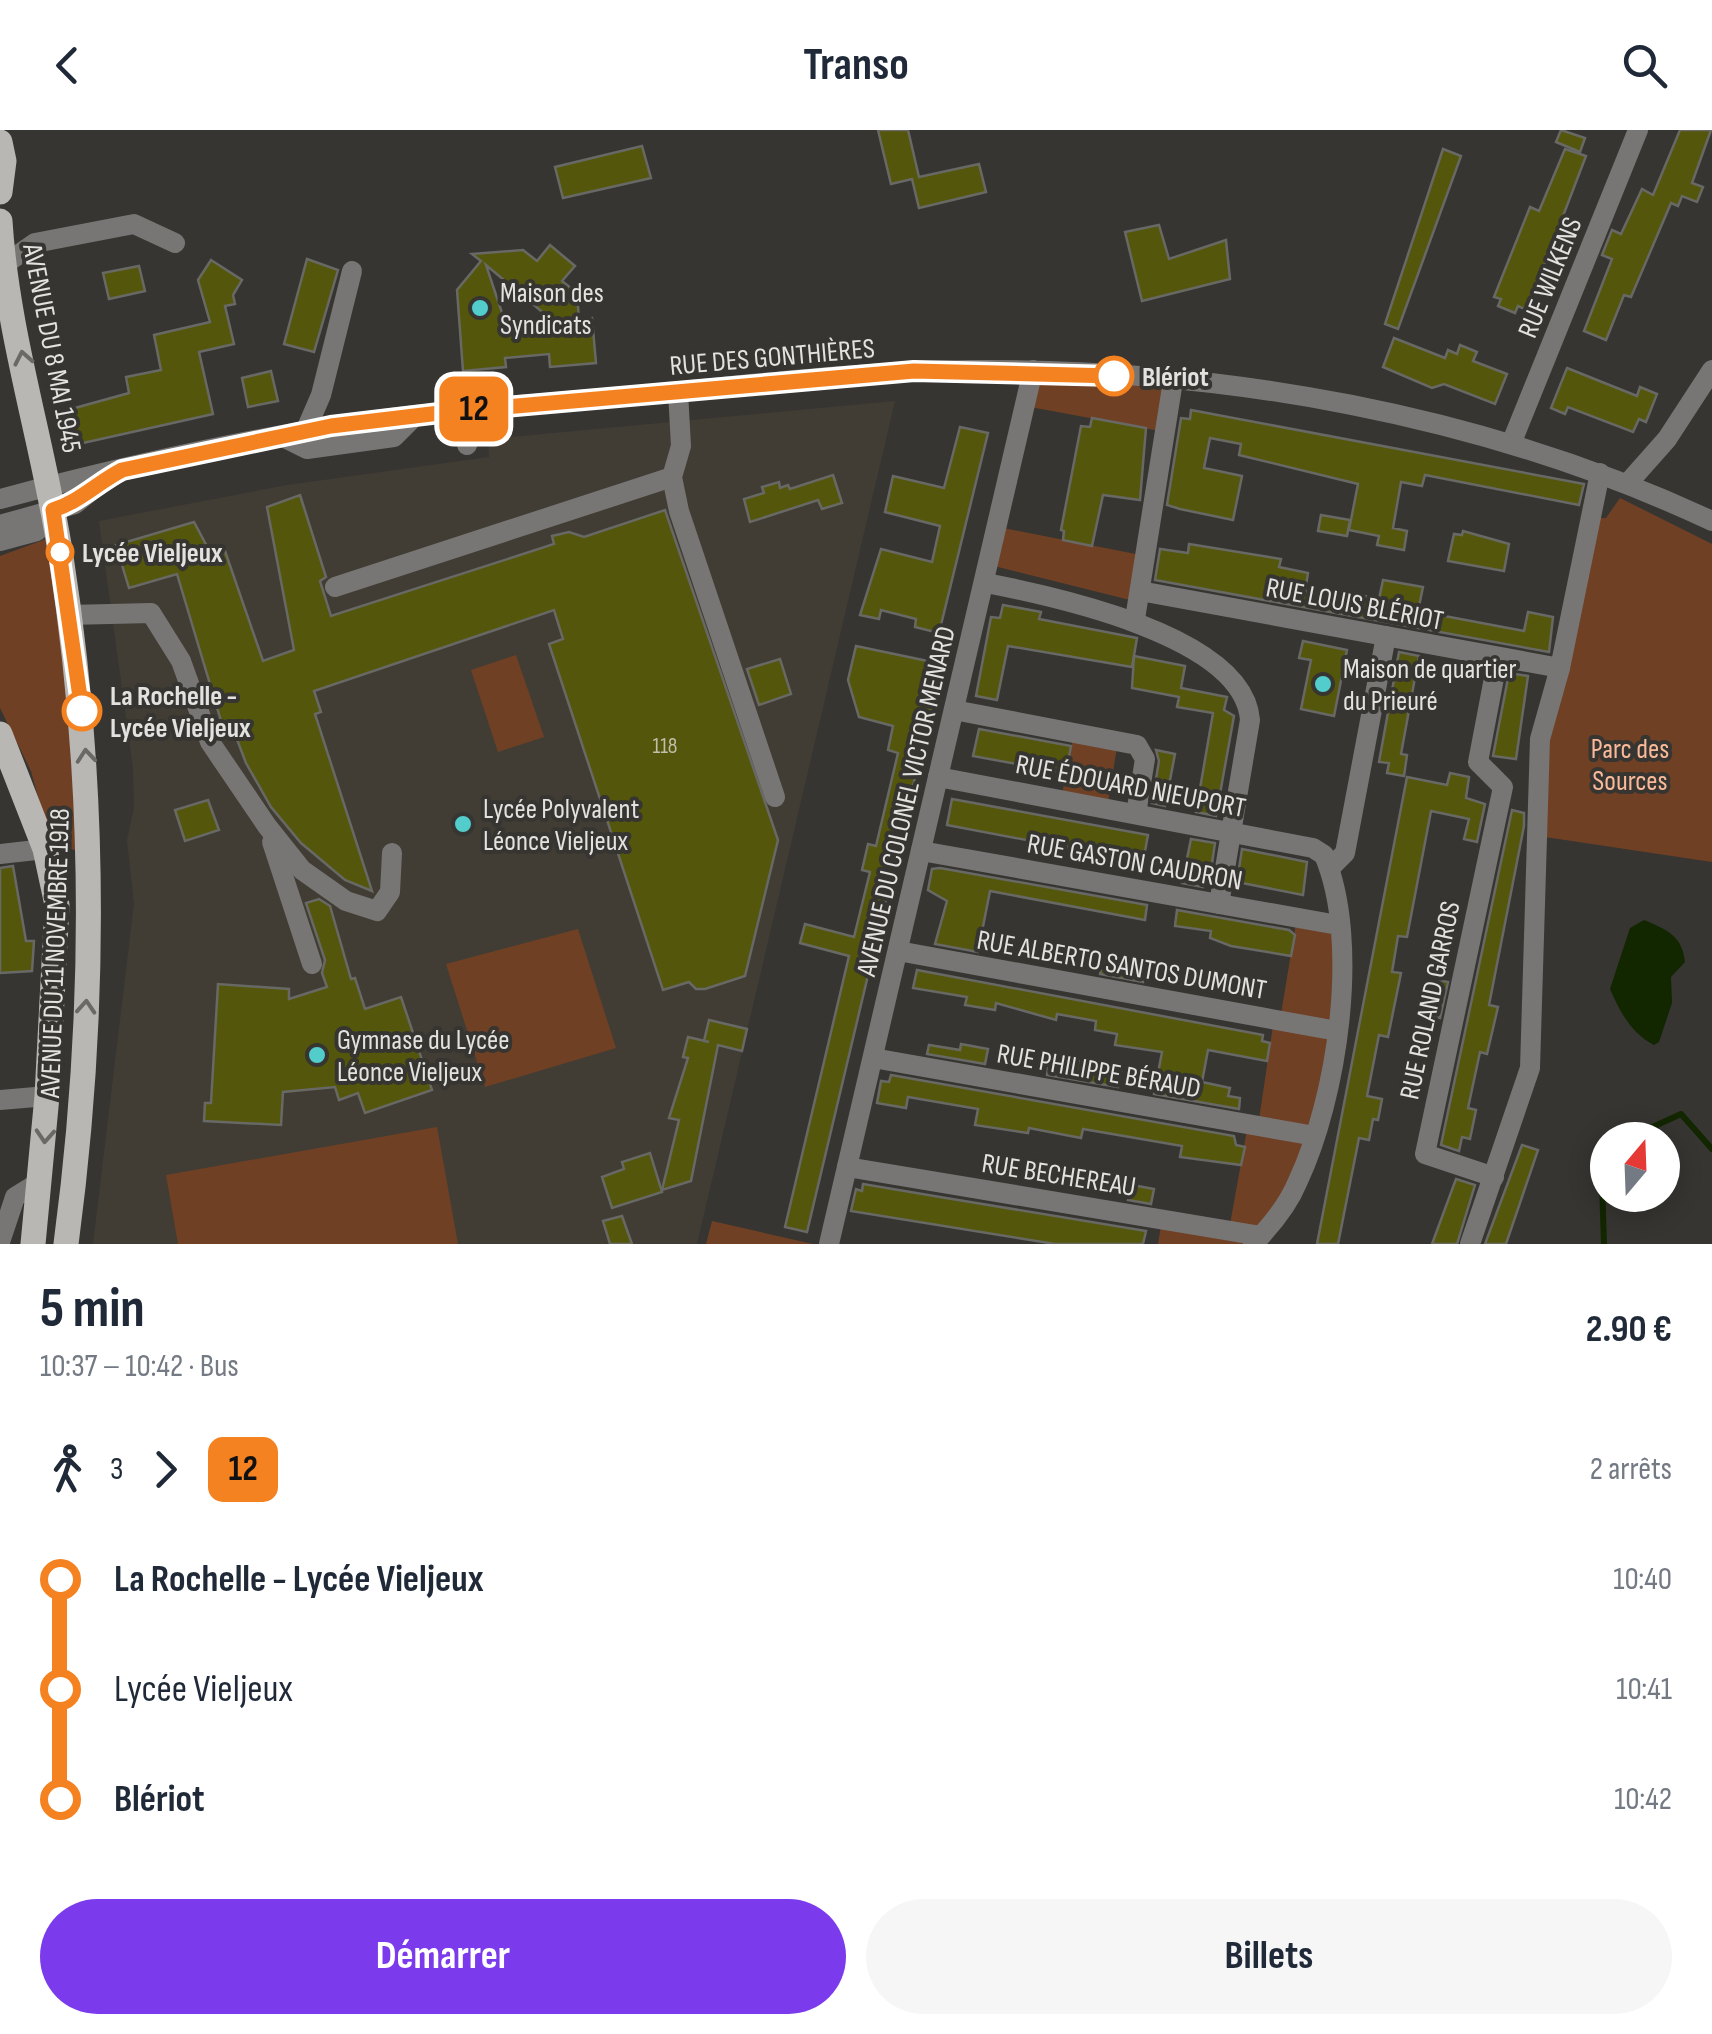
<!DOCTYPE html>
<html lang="fr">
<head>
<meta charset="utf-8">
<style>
  body { margin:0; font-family:"Sofia Sans Condensed",sans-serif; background:#f6f6f7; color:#1f2937; height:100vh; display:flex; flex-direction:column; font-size:38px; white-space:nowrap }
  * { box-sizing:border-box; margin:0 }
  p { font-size:32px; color:#747a83 }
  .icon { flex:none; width:55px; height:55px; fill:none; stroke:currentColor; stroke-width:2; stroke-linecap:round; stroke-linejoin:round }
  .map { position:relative; height:1114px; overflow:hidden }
  .side { display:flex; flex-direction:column; background:#fff; flex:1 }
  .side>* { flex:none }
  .badge { padding:0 20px; border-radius:15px; font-size:35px; line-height:65px }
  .needle { width:65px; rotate:19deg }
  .fabs { position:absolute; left:1590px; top:992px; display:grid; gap:20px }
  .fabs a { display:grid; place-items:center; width:90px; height:90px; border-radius:50%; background:#fff; box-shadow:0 5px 25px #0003; font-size:50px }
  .map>.badge { position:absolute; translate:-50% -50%; box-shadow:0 0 0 5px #fff }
  .legs { display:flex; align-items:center; gap:15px; height:110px; padding:0 40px; font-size:32px }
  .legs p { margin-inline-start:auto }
  .head { display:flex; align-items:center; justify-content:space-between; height:170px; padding:0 40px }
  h1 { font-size:55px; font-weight:700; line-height:75px }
  .cta { display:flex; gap:20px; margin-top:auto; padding:20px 40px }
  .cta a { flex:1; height:115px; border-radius:60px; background:#7c3aed; color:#fff; font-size:40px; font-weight:700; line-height:115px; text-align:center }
  .cta a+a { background:#f6f6f7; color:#1f2937 }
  ul { padding:0 40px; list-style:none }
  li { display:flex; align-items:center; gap:35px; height:110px; font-size:38px }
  li i { display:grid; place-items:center; width:15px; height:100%; margin:0 12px; background:currentColor }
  li i::after { content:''; width:25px; height:25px; margin:-12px; border:8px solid; border-radius:50%; background:#fff }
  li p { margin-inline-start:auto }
  li:first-child i { background:linear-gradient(#0000 50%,currentColor 0) }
  li:last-child i { background:linear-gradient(currentColor 50%,#0000 0) }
  header { display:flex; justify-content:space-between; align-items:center; height:130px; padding:0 40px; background:#fff; font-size:45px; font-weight:700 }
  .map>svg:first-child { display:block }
</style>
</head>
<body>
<header><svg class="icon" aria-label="back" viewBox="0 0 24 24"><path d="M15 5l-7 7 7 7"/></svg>Transo<svg class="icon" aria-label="search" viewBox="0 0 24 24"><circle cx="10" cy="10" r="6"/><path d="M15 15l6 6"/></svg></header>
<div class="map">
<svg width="1712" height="1114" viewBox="0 0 1712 1114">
  <rect width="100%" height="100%" fill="#363531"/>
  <polygon fill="#413d34" points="895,271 697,1114 93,1114 134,774 127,710 134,678 133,638 99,391 287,355 489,327 488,309"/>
  <g fill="#704025">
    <polygon points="1033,240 1173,251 1165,302 1025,276"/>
    <polygon points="1620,368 1712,414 1712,732 1545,707 1548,615 1597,388 1606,388"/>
    <polygon points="998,397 1146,426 1138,472 990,435"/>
    <polygon points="57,405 89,723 51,715 31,641 0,578 0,426"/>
    <polygon points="516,525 544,607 498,622 471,540"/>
    <polygon points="1074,603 1118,611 1107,679 1061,670"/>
    <polygon points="1297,787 1338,795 1341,848 1315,1006 1253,1114 1158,1114 1162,1089 1229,1100 1248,994 1258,996 1274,889 1280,890"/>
    <polygon points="578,799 616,918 485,957 446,834"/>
    <polygon points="437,997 458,1114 178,1114 166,1045"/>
    <polygon points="712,1091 813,1114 706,1114"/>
  </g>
  <path fill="#122600" d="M1644,790C1667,800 1682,805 1685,832L1671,847L1672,873L1659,912L1654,915C1631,903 1620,882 1610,859L1630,798Z"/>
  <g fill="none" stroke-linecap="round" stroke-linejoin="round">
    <g stroke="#122600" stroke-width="6">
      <polyline points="1624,1010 1681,984 1712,1019"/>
      <polyline points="1604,1114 1601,1020 1608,1017"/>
    </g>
  </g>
  <g fill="#54560b" stroke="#686864" stroke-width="2.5" fill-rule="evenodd">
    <polygon points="878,0 908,0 919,47 979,34 986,62 919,78 912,49 891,54"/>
    <polygon points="1561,0 1585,8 1580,22 1556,12"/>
    <polygon points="1680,0 1711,0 1692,53 1703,57 1697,72 1682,66 1678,76 1671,73 1631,167 1624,165 1606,210 1584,201 1612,129 1602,125 1612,100 1621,104 1642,59 1653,65"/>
    <polygon points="642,16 651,48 563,68 555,37"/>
    <polygon points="1443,19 1461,26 1398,199 1385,194"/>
    <polygon points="1565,19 1586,26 1527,180 1518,176 1515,183 1498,176 1501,169 1494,167 1530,77 1539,81"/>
    <polygon points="1159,95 1169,129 1226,110 1230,149 1142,171 1125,102"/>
    <path d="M550,115L575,136L562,151L577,163L579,189L592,188L596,233L550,237L549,224L505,228L506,237L463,241L457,160L481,131L472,124L523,120L537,131ZM486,135L553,191L559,196L508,201Z"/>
    <polygon points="307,129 338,140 314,222 284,214"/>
    <polygon points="211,130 242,150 233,165 235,174 225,176 234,214 199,222 213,284 65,317 57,283 129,263 126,247 161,240 154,205 210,192 198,150"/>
    <polygon points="139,136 145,161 109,169 103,143"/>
    <polygon points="1394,208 1445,228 1448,220 1457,224 1460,215 1477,222 1473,231 1507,244 1495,274 1444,254 1432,258 1383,237"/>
    <polygon points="1567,238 1637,266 1640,257 1657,264 1646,292 1639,289 1633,302 1568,277 1565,284 1551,278"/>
    <polygon points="271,241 278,271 248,277 242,248"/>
    <polygon points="1191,280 1584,354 1579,375 1425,345 1422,356 1401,352 1393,398 1407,401 1404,420 1377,415 1379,406 1349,400 1358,354 1239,325 1241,314 1210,308 1204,338 1242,346 1233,390 1180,379 1167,375 1181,288 1190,289"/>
    <polygon points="1092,288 1146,298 1140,370 1103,365 1092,416 1063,410 1064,401 1061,400 1081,296 1090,297"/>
    <polygon points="960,297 988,303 939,503 915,497 916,489 881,480 879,489 860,485 881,419 932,432 940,396 885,382 893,346 944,358"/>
    <polygon points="833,345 842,373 822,379 818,370 750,392 744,369 764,363 762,357 779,352 780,358 788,355 790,359"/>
    <polygon points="300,365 326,447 320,451 331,486 554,414 552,406 569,402 584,407 665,380 778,710 745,846 705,859 696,859 689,852 663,860 549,514 563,509 554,480 314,561 321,582 315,584 372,761 345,750 301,713 271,677 246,633 230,591 222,594 177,444 129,458 116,415 194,392 210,422 224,418 263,531 294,520 267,377"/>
    <polygon points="1321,385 1350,390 1347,406 1318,401"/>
    <polygon points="1463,401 1509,414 1504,441 1448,431 1454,404 1462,405"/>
    <polygon points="1189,414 1281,429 1279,437 1308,443 1305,462 1335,468 1337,460 1379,469 1383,450 1423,457 1418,481 1524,501 1528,482 1553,487 1549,522 1155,450 1160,419 1188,423"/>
    <polygon points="1003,475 1041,482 1039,489 1137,508 1132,537 1008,516 997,570 976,566 991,487 1000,488"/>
    <polygon points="1303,511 1347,520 1334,586 1301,579 1311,530 1299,528"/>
    <polygon points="856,516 942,534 807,1102 785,1097 849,826 800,813 805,794 854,807 870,742 862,740 868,714 876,716 898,623 888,620 893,596 859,587 848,550"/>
    <polygon points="1399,522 1419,526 1401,624 1407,625 1404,646 1387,643 1389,633 1379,632"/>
    <polygon points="1134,526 1185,536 1181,558 1227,567 1224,580 1234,586 1216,686 1196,682 1213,583 1177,577 1179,567 1132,558"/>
    <polygon points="780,529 791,564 759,575 747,539"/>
    <polygon points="1509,543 1528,546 1516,629 1493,626"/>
    <polygon points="979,599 1071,616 1066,643 973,626"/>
    <polygon points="1156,620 1175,624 1165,676 1152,673 1159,631"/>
    <polygon points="1450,643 1469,647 1466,668 1485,674 1477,712 1464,709 1469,689 1431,681 1407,807 1398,806 1392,842 1401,843 1388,907 1379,905 1367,966 1382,969 1378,990 1373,989 1369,1010 1359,1008 1338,1114 1317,1114 1407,647 1447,655"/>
    <polygon points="952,669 1148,705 1143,732 947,695"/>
    <polygon points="208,670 219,700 185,711 175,680"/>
    <polygon points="1512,680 1524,683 1524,696 1489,875 1498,877 1487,924 1480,922 1468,978 1476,980 1470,1009 1462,1007 1459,1021 1441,1015"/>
    <polygon points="1191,709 1215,713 1210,747 1205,746 1203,757 1182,753"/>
    <polygon points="1242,719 1307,732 1303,765 1237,752"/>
    <polygon points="13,736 26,811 34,811 32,841 0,843 0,738"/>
    <polygon points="940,738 1147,775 1145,790 990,761 978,822 935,814 947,771 928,760 932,739"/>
    <polygon points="319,769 330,776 351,849 355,848 365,879 401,867 432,960 365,983 358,963 339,970 335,957 283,962 281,995 204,991 205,973 211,973 218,854 289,859 289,869 327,857 322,843 325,830 306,773"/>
    <polygon points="1177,780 1289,800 1295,805 1291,826 1231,816 1210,808 1211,801 1175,796"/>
    <polygon points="1103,827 1145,836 1143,852 1100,844"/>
    <polygon points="917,840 1263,905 1262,911 1270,913 1267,931 1208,920 1202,952 1230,958 1228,966 1240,968 1239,979 1154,964 1162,922 1115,915 1117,904 1095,900 1096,891 1057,884 1056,890 996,873 995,880 965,875 967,867 913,858"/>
    <polygon points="1437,850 1448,852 1440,888 1430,886"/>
    <polygon points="709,890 747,899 742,921 718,915 691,1051 662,1060 679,990 669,988 688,928 683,927 688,907 709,912 704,911"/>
    <polygon points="961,914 988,919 985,934 927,924 929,915 960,920"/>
    <polygon points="1050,926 1122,938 1118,957 1047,945"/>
    <polygon points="891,945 1234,1006 1236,1015 1245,1017 1241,1035 1180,1027 1182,1016 1083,999 1081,1008 1029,998 1028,1003 975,995 978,979 908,967 906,978 877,973 881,951 889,952"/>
    <polygon points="1522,1015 1538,1020 1506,1114 1485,1114"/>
    <polygon points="650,1023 662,1062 612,1078 602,1047 624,1039 622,1032"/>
    <polygon points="1456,1049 1475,1055 1457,1114 1432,1114"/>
    <polygon points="863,1054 946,1068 1146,1101 1143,1114 1055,1114 851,1081 856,1059 862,1061"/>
    <polygon points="1132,1055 1154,1059 1151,1074 1128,1070"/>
    <polygon points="622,1086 632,1114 610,1114 603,1091"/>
  </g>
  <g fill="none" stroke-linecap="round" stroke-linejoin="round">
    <g stroke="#777675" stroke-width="20">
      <polyline points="5,134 35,113 134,94 175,113"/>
      <polyline points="678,262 681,316 672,347 679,381 775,667"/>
      <polyline points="305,302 321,265 352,141"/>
      <polyline points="283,307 307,319 394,307 415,286"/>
      <polyline points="1511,314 1638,0"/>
      <polyline points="467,315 477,279"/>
      <polyline points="1628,353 1667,309 1712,240"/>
      <path d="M0,369C109,340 222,314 334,296C435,280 537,274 639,265C749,255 860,241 971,240C1222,238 1484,284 1712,391"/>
      <polyline points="0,395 75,374 107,348"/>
      <polyline points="0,411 37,401 53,380"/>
      <path d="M986,453C1053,466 1244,506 1250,590L1219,774"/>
      <polyline points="335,457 672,347"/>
      <polyline points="1140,461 1560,538"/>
      <polyline points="69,485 151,483 181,531 210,612 267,696 302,740 346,771 377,781 390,762 392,723"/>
      <polyline points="1135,489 1173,251"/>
      <polyline points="954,580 1137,615 1145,629 1136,684"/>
      <path d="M938,647L1313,718L1324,725C1361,812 1337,968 1298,1051C1289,1073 1270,1097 1253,1114"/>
      <polyline points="272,712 312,834"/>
      <polyline points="921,721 1338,795"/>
      <polyline points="0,724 45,719"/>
      <polyline points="1330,738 1345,723 1386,506"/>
      <polyline points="898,821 1337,901"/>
      <polyline points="873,928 1315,1006"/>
      <polyline points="0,970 47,966"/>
      <polyline points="847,1037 1261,1106"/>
      <polyline points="1494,1047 1425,1024 1503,657 1478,632 1498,527"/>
      <polyline points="0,1112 15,1067 41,1051"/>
      <polyline points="829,1114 1033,240"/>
      <polyline points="1470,1114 1530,938 1540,609 1560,538 1600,343"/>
    </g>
    <g stroke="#b9b7b4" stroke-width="25">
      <polyline points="0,12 4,31 0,62"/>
      <path d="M0,91C7,204 44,315 61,427C97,657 97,882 66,1114"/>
      <polyline points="0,604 45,719 57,775 47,966 33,1114"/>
    </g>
  </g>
  <defs><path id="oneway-chevron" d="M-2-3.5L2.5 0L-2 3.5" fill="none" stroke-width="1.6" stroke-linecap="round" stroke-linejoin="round" transform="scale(2.5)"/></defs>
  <g stroke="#6a6965">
    <use href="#oneway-chevron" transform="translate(23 228) rotate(-101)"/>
    <use href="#oneway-chevron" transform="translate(86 626) rotate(-95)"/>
    <use href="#oneway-chevron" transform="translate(86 877) rotate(-86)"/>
    <use href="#oneway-chevron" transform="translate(45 1006) rotate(94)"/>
  </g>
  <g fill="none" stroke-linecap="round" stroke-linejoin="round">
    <g stroke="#fff" stroke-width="22">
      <path id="line-1" d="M82,581L53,380C79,372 97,353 122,340L331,296L448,282L914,241L1114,246"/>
    </g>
    <use href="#line-1" stroke="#f58220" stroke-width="15"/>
  </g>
  <g fill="#52cdcc" stroke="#363531" stroke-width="4">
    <circle cx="480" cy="178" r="10"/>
    <circle cx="1323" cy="554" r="10"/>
    <circle cx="463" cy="694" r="10"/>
    <circle cx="317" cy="925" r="10"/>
  </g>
  <g fill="#fff" stroke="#f58220" stroke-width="5">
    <circle cx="1114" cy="246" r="18"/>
    <circle cx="60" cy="422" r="12"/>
    <circle cx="82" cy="581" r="18"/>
  </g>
  <g text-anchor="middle" stroke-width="8" stroke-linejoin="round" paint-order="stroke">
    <g font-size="22" fill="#bfbfab">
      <text x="665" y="623">118</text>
    </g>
    <g font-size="28" fill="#e3e2e0" stroke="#363531">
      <text transform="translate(1549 147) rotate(-68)" y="10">RUE WILKENS</text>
      <text transform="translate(53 218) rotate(79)" y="10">AVENUE DU 8 MAI 1945</text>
      <text transform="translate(772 226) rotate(-5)" y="10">RUE DES GONTHIÈRES</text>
      <text transform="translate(1355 473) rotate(11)" y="10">RUE LOUIS BLÉRIOT</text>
      <text transform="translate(1131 655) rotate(11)" y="10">RUE ÉDOUARD NIEUPORT</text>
      <text transform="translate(905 671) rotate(-77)" y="10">AVENUE DU COLONEL VICTOR MENARD</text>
      <text transform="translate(1135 731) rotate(10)" y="10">RUE GASTON CAUDRON</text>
      <text transform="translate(54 823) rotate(-88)" y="10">AVENUE DU 11 NOVEMBRE 1918</text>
      <text transform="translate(1122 834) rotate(10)" y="10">RUE ALBERTO SANTOS DUMONT</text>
      <text transform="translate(1429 870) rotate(-78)" y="10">RUE ROLAND GARROS</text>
      <text transform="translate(1099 940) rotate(10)" y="10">RUE PHILIPPE BÉRAUD</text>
      <text transform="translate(1059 1044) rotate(9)" y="10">RUE BECHEREAU</text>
    </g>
    <g font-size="28" fill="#e3e2e0" stroke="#363531" text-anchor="start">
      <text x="500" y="172">Maison des<tspan x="500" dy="32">Syndicats</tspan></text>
      <text x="1343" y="548">Maison de quartier<tspan x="1343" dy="32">du Prieuré</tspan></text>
      <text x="483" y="688">Lycée Polyvalent<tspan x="483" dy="32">Léonce Vieljeux</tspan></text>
      <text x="337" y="919">Gymnase du Lycée<tspan x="337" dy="32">Léonce Vieljeux</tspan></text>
    </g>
    <g font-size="28" font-weight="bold" fill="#e3e2e0" stroke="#363531" text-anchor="start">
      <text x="1142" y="256">Blériot</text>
      <text x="82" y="432">Lycée Vieljeux</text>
      <text x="110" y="575">La Rochelle -<tspan x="110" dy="32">Lycée Vieljeux</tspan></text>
    </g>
    <g font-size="28" fill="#faba99" stroke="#363531">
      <text x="1630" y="628">Parc des<tspan x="1630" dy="32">Sources</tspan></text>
    </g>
  </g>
</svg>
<div class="fabs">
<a><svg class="needle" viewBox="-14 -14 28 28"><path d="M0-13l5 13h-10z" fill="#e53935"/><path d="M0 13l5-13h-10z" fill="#747a83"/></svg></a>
</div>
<b class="badge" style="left:474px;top:279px;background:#f58220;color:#111">12</b>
</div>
<section class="side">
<div class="head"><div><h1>5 min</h1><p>10:37 – 10:42 · Bus</p></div><b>2.90 €</b></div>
<div class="legs"><svg class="icon" aria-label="walk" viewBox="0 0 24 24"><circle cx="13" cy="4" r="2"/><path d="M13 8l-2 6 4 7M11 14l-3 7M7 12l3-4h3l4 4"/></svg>3<svg class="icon" aria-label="forward" viewBox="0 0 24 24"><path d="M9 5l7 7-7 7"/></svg><b class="badge" style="background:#f58220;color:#111">12</b><p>2 arrêts</p></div>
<ul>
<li><i style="color:#f58220"></i><b>La Rochelle - Lycée Vieljeux</b><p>10:40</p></li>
<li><i style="color:#f58220"></i><span>Lycée Vieljeux</span><p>10:41</p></li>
<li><i style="color:#f58220"></i><b>Blériot</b><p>10:42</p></li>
</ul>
<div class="cta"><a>Démarrer</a><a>Billets</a></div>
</section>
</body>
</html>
